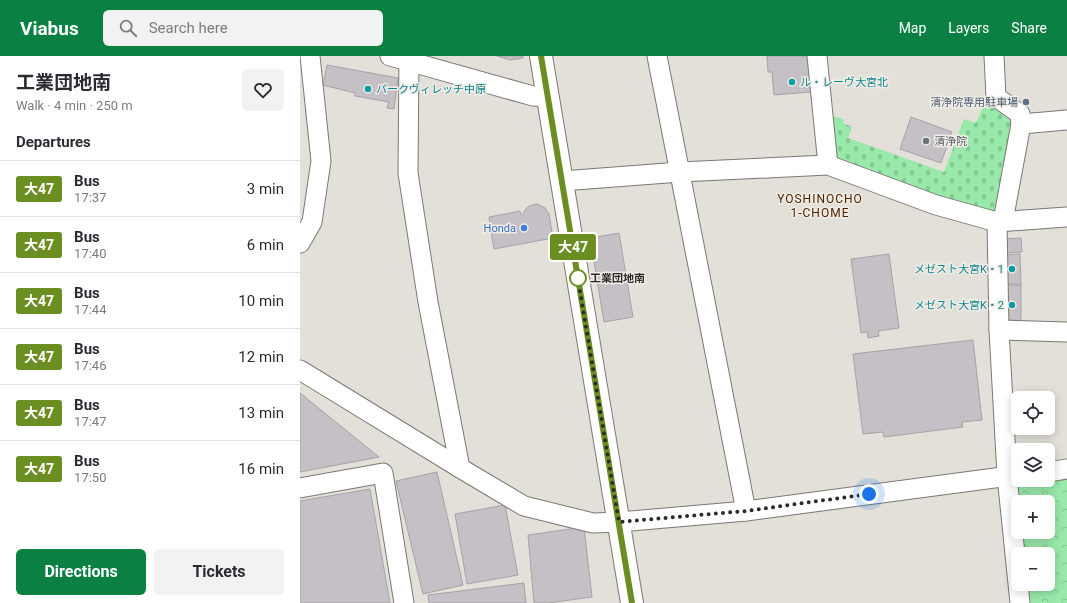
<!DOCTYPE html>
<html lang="en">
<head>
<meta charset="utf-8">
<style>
  body { margin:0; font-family:Roboto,"Noto Sans JP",sans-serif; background:#f2f2f3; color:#2b2b33; height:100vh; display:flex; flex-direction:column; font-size:15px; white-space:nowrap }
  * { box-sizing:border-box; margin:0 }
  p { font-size:13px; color:#7c7c81 }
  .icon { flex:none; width:22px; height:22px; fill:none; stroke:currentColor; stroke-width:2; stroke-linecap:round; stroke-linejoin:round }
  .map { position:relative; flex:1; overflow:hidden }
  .panel { display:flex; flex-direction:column; background:#fff; width:300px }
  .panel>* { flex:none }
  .badge { padding:0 8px; border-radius:3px; font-size:14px; line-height:26px }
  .fabs { position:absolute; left:711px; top:335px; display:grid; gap:8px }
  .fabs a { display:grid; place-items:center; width:44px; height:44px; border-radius:6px; background:#fff; box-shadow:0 2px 10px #0003; font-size:20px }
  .you { position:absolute; width:20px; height:20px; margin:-10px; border:3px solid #fff; border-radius:50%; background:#1a73e8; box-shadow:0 0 0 6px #1a73e833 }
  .map>.badge { position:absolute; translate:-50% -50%; box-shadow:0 0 0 2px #fff }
  h2 { padding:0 16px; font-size:15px; line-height:36px }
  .round { display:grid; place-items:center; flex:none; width:42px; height:42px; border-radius:6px; background:#f2f2f3 }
  .headline { display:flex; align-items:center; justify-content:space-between; height:68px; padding:0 16px }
  h1 { font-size:19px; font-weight:700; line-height:30px }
  .button { display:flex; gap:8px; margin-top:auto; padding:8px 16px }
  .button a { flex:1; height:46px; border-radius:6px; background:#0b8043; color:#fff; font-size:16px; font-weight:700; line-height:46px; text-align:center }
  .button a+a { background:#f2f2f3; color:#2b2b33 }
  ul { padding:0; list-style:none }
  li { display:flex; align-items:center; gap:12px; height:56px; padding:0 16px; border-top:1px solid #e1e1e2 }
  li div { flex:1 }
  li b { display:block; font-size:15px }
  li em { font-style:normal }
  li .badge { min-width:44px; font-weight:700; text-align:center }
  header { display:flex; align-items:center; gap:24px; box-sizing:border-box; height:56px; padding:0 20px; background:#0b8043; color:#fff }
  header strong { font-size:19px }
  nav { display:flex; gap:22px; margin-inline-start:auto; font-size:14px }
  .search { width:280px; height:36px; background:#f2f2f3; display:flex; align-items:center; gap:10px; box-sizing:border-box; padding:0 14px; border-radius:6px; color:#7c7c81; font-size:15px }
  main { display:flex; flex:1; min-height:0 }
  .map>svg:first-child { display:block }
</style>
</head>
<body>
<header>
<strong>Viabus</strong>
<div class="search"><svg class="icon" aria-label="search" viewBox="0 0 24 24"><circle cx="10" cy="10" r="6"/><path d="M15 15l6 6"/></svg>Search here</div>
<nav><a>Map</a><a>Layers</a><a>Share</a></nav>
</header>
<main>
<section class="panel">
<div class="headline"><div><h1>工業団地南</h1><p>Walk · 4 min · 250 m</p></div><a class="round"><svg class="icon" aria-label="heart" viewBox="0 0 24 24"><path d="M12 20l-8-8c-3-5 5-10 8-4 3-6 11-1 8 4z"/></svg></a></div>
<h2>Departures</h2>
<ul>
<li><span class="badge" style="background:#6b8e23;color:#fff">大47</span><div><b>Bus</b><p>17:37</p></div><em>3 min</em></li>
<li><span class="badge" style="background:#6b8e23;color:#fff">大47</span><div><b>Bus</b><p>17:40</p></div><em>6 min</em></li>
<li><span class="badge" style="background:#6b8e23;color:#fff">大47</span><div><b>Bus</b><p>17:44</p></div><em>10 min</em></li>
<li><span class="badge" style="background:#6b8e23;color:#fff">大47</span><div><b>Bus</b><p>17:46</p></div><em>12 min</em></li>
<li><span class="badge" style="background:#6b8e23;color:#fff">大47</span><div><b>Bus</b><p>17:47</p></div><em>13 min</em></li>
<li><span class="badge" style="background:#6b8e23;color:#fff">大47</span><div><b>Bus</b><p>17:50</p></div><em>16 min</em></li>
</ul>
<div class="button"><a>Directions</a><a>Tickets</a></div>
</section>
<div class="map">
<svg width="767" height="547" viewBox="0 0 767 547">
  <defs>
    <pattern id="cemetery-stones" width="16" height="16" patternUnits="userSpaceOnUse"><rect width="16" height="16" fill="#99e9ab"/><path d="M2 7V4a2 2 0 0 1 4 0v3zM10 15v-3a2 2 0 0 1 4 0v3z" fill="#84c893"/></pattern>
    <pattern id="park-crowns" width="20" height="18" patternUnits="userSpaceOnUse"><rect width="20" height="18" fill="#99e9ab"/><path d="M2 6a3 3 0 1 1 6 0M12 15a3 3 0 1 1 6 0" fill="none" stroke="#84c893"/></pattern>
  </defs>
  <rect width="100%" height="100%" fill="#e2e0d9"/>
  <polygon fill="url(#cemetery-stones)" points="687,41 716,65 698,157 692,162 529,105 524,49 533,53 531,59 544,64 543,67 552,71 548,82 644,116 664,63 676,67"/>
  <polygon fill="url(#park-crowns)" points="767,422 767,547 727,547 725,528 748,528 748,498 722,498 720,476 748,476 748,446 718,446 716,432 720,427"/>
  <g fill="#c5c0c6" stroke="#a6a2a7">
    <polygon points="197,0 223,0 223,2 210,4"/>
    <polygon points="467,0 506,0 508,1 511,36 474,39 472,16 468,16"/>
    <polygon points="27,9 98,22 94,53 87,52 89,46 55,40 55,37 23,29"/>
    <polygon points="611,61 652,76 641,107 600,93"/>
    <polygon points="237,148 245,152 249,158 253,182 194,193 189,161 220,155 221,159 223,158 225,154 229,150"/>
    <polygon points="319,177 333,261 304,266 290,182"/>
    <polygon points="721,182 722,196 703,197 703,183"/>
    <polygon points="589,198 599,272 578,275 579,280 568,282 567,276 561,277 551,203"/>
    <polygon points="720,198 721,228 704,228 704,199"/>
    <rect x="704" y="229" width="17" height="39"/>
    <polygon points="673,284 682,364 662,366 663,371 584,381 583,376 563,378 553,298"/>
    <polygon points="0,337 79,401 0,416"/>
    <polygon points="137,416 163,529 123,538 96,425"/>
    <polygon points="70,433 90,547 0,547 0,445"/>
    <polygon points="205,449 218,519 167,528 155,458"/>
    <polygon points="284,471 292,541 248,547 234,547 228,479"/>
    <polygon points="224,527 226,547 129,547 128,539"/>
  </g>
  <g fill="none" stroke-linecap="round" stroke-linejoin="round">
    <g stroke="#7a7872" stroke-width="21">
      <g id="minor">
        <polyline points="90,0 233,40 248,41"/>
        <polyline points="109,0 108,117 128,246 160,412"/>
        <polyline points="357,0 446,455"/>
        <polyline points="517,0 528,109"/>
        <polyline points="694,0 696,41 720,58 721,68 703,165"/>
        <polyline points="721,68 767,64"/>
        <polyline points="262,125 380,116 528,109 636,149 697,166 767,161"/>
        <polyline points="697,166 699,274 707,420 720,547"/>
        <polyline points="0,187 12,166 21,105 10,0"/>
        <polyline points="699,274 767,276"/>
        <polyline points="0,314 160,412 224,450 293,467 319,466 446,455 718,419"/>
        <polyline points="748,416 767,413"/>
        <polyline points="0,432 83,417 104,547"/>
      </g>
    </g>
    <g stroke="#7a7872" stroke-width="24">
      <polyline id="major" points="241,0 332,547"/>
    </g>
    <use href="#minor" stroke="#fff" stroke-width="19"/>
    <use href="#major" stroke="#fff" stroke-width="22"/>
  </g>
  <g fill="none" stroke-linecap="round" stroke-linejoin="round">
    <g stroke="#fff" stroke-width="9">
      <polyline id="line" points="241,0 332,547"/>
    </g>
    <use href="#line" stroke="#6b8e23" stroke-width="6"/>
    <polyline stroke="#2c2b29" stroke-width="4" stroke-dasharray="0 7.2" points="278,222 277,218 319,466 446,455 569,438"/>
  </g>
  <g fill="#0f9aa8" stroke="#f0ede6" stroke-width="1.5">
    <circle cx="492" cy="26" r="4"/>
    <circle cx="68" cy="33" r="4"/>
    <circle cx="712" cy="213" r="4"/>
    <circle cx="712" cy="249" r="4"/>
  </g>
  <circle fill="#5c6f8a" stroke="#f0ede6" stroke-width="1.5" cx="726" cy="46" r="4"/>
  <circle fill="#6b7280" stroke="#f0ede6" stroke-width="1.5" cx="626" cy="85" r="4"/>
  <circle fill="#3f7fe0" stroke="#f0ede6" stroke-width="1.5" cx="224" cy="172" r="4"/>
  <circle fill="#fff" stroke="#6b8e23" stroke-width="2" cx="278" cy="222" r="8"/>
  <g text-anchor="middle" stroke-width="3" stroke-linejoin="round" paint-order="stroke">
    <g font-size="11" fill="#0d838f" stroke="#f0ede6" text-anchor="start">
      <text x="500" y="30">ル・レーヴ大宮北</text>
      <text x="76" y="37">パークヴィレッチ中原</text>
      <text x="704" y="217" text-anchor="end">メゼスト大宮K・1</text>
      <text x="704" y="253" text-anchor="end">メゼスト大宮K・2</text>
    </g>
    <g font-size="11" fill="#4e5e75" stroke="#f0ede6" text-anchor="end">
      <text x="718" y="50">清浄院専用駐車場</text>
    </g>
    <g font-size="11" fill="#5b616d" stroke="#f0ede6" text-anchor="start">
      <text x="634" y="89">清浄院</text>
    </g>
    <g font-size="11" fill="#366cbe" stroke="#f0ede6" text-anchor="end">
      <text x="216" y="176">Honda</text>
    </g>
    <g font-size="11" font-weight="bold" fill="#2c2b29" stroke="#f0ede6" text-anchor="start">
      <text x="290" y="226">工業団地南</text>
    </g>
    <g font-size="12" letter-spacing="1" fill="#4f2300" stroke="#f0ede6">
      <text x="520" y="147">YOSHINOCHO<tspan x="520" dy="14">1-CHOME</tspan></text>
    </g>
  </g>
</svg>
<div class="fabs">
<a><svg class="icon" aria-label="locate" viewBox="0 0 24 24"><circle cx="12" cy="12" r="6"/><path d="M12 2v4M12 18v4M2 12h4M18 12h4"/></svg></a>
<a><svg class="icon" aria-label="layers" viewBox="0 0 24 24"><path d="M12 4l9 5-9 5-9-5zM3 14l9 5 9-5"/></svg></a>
<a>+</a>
<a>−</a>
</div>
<div class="you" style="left:569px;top:438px"></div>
<b class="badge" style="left:273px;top:191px;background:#6b8e23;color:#fff">大47</b>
</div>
</main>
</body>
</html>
